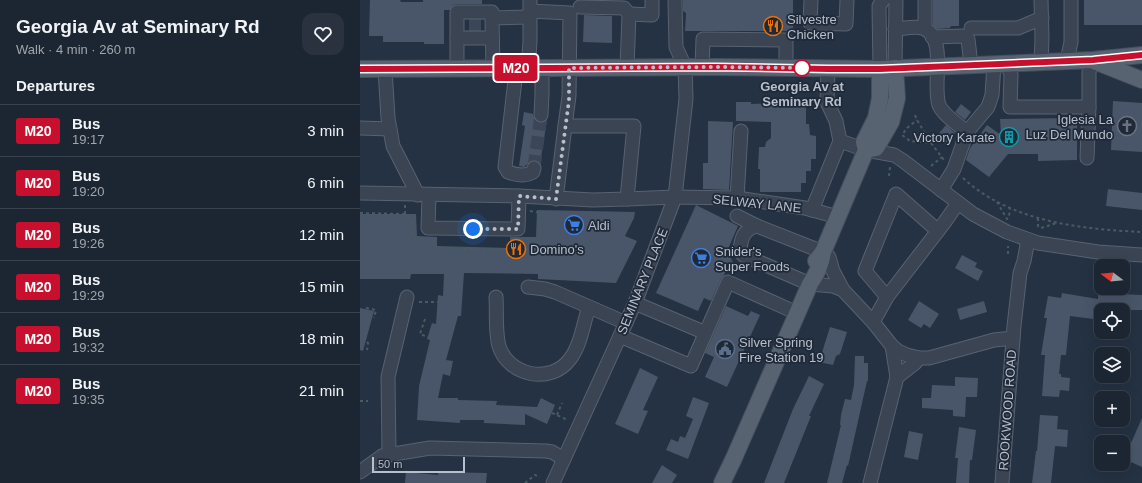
<!DOCTYPE html>
<html lang="en">
<head>
<meta charset="utf-8">
<style>
  body { margin:0; font-family:Arial,sans-serif; background:#29323e; color:#f1f3f6; height:100vh; display:flex; flex-direction:column; font-size:15px; white-space:nowrap }
  * { box-sizing:border-box; margin:0 }
  p { font-size:13px; color:#a0a5ac }
  .icon { flex:none; width:22px; height:22px; fill:none; stroke:currentColor; stroke-width:2; stroke-linecap:round; stroke-linejoin:round }
  .map { position:relative; flex:1; overflow:hidden }
  .panel { display:flex; flex-direction:column; background:#1c2632; width:360px }
  .panel>* { flex:none }
  .badge { padding:0 8px; border-radius:3px; font-size:14px; line-height:26px }
  .needle { width:26px; rotate:286deg }
  .controls { position:absolute; left:734px; top:259px; display:grid; gap:8px }
  .controls a { display:grid; place-items:center; width:36px; height:36px; border-radius:8px; background:#1c2632; box-shadow:0 4px 16px #0002,0 0 0 1px #3a434d; font-size:20px }
  .scale { position:absolute; left:12px; bottom:10px; width:93px; box-sizing:border-box; padding-left:4px; border:2px solid #b7bfcc; border-top:0; font-size:11px; line-height:14px; white-space:nowrap; color:#b7bfcc; -webkit-text-stroke:3px #1f2938; paint-order:stroke }
  .you { position:absolute; width:20px; height:20px; margin:-10px; border:3px solid #fff; border-radius:50%; background:#1a73e8; box-shadow:0 0 0 6px #1a73e833 }
  .map>.badge { position:absolute; translate:-50% -50%; box-shadow:0 0 0 2px #fff }
  h2 { padding:0 16px; font-size:15px; line-height:36px }
  .round { display:grid; place-items:center; flex:none; width:42px; height:42px; border-radius:12px; background:#29323e }
  .overview { display:flex; align-items:center; justify-content:space-between; height:68px; padding:0 16px }
  h1 { font-size:19px; font-weight:700; line-height:30px }
  ul { padding:0; list-style:none }
  li { display:flex; align-items:center; gap:12px; height:52px; padding:0 16px; border-top:1px solid #3a434d }
  li div { flex:1 }
  li b { display:block; font-size:15px }
  li em { font-style:normal }
  li .badge { min-width:44px; font-weight:700; text-align:center }
  main { display:flex; flex:1; min-height:0 }
  .map>svg:first-child { display:block }
</style>
</head>
<body>
<main>
<section class="panel">
<div class="overview"><div><h1>Georgia Av at Seminary Rd</h1><p>Walk · 4 min · 260 m</p></div><a class="round"><svg class="icon" aria-label="heart" viewBox="0 0 24 24"><path d="M12 20l-8-8c-3-5 5-10 8-4 3-6 11-1 8 4z"/></svg></a></div>
<h2>Departures</h2>
<ul>
<li><span class="badge" style="background:#c8102e;color:#fff">M20</span><div><b>Bus</b><p>19:17</p></div><em>3 min</em></li>
<li><span class="badge" style="background:#c8102e;color:#fff">M20</span><div><b>Bus</b><p>19:20</p></div><em>6 min</em></li>
<li><span class="badge" style="background:#c8102e;color:#fff">M20</span><div><b>Bus</b><p>19:26</p></div><em>12 min</em></li>
<li><span class="badge" style="background:#c8102e;color:#fff">M20</span><div><b>Bus</b><p>19:29</p></div><em>15 min</em></li>
<li><span class="badge" style="background:#c8102e;color:#fff">M20</span><div><b>Bus</b><p>19:32</p></div><em>18 min</em></li>
<li><span class="badge" style="background:#c8102e;color:#fff">M20</span><div><b>Bus</b><p>19:35</p></div><em>21 min</em></li>
</ul>
</section>
<div class="map">
<svg width="782" height="483" viewBox="0 0 782 483">
  <rect width="100%" height="100%" fill="#253243"/>
  <g fill="#495669">
    <polygon points="10,0 40,0 41,2 63,2 63,0 122,0 122,4 97,4 93,5 90,10 84,10 84,44 64,44 64,42 23,42 23,36 9,36"/>
    <polygon points="323,0 433,0 433,31 325,31 326,13 323,11"/>
    <polygon points="573,0 599,0 599,26 591,26 590,28 577,29 573,25"/>
    <rect x="724" y="0" width="58" height="25"/>
    <polygon points="224,15 252,16 252,43 223,42"/>
    <rect x="109" y="20" width="12" height="10"/>
    <polygon points="753,101 782,103 782,152 751,150"/>
    <polygon points="376,102 391,102 391,104 446,102 446,124 449,124 450,135 456,136 456,159 451,159 451,171 446,171 446,183 441,183 441,192 400,192 400,169 398,169 399,147 405,147 406,142 411,138 411,122 376,121"/>
    <polygon points="601,104 611,112 605,120 595,112"/>
    <polygon points="164,112 173,114 174,118 177,122 181,123 187,120 180,164 176,160 172,160 164,167 159,166 165,126 162,125"/>
    <polygon points="717,118 717,160 678,161 678,154 648,154 629,177 606,160 610,148 627,125 641,135 640,119"/>
    <polygon points="348,121 373,122 369,190 343,189 343,163 348,163"/>
    <polygon points="586,125 595,133 586,145 576,137"/>
    <polygon points="748,189 782,193 782,210 746,206"/>
    <polygon points="336,205 378,226 368,249 372,250 369,257 372,259 364,275 361,279 351,301 344,298 338,311 296,293"/>
    <polygon points="177,210 275,212 274,218 265,236 277,241 256,283 178,279 178,274 104,273 101,316 98,316 86,360 93,361 90,376 83,374 78,398 98,398 98,400 137,401 136,405 177,407 181,398 195,405 187,424 165,414 165,425 124,423 124,420 100,420 100,423 57,420 59,386 70,340 67,339 72,323 76,324 78,295 83,296 84,274 51,274 50,279 0,279 0,214 56,214 57,236 77,237 77,246 150,248 150,237 176,237"/>
    <polygon points="602,255 617,263 615,267 623,271 618,281 595,268"/>
    <polygon points="702,293 738,299 738,293 782,295 782,310 741,310 741,320 710,316 706,355 701,355 699,374 701,374 701,377 710,378 709,391 700,390 699,397 682,396 685,355 681,355 687,318 684,318 688,296 701,298"/>
    <polygon points="559,301 579,314 570,328 564,324 561,328 548,320"/>
    <polygon points="624,301 627,312 600,320 597,309"/>
    <polygon points="366,306 388,316 391,311 400,315 367,387 345,377 354,357 345,353"/>
    <polygon points="0,308 14,311 3,351 0,350"/>
    <polygon points="470,327 487,332 480,354 476,356 473,365 459,362"/>
    <polygon points="495,356 504,356 504,363 508,363 508,381 507,381 488,466 487,465 482,483 467,483 481,425 480,425 481,415 485,399 491,400 494,385"/>
    <polygon points="280,368 298,377 283,410 288,411 278,434 255,424"/>
    <polygon points="449,376 464,384 449,416 451,416 424,483 404,483 433,409"/>
    <polygon points="595,377 618,378 617,397 606,397 605,417 593,416 593,410 562,408 562,398 571,398 572,385 595,386"/>
    <polygon points="333,397 349,403 328,459 306,450 311,439 318,442 320,436 325,438 333,419 326,416"/>
    <polygon points="680,415 698,416 697,429 708,430 707,447 695,446 691,483 672,483 676,451 677,451"/>
    <polygon points="782,418 782,467 764,459"/>
    <polygon points="599,427 616,430 612,460 610,460 609,483 596,483 598,458 595,458"/>
    <polygon points="549,431 563,434 558,460 544,457"/>
    <polygon points="302,465 317,475 312,483 292,483"/>
    <polygon points="46,472 78,475 78,472 127,473 126,483 45,483"/>
  </g>
  <g fill="none" stroke-linecap="round" stroke-linejoin="round">
    <g stroke="#3b4758" stroke-width="13" stroke-dasharray="13 6" stroke-linecap="butt">
      <polyline points="109,25 121,25"/>
      <polyline points="174,168 181,115"/>
    </g>
    <g stroke="#586270" stroke-width="15">
      <g id="minor">
        <polyline points="451,0 450,23 486,24 487,0"/>
        <polyline points="534,0 536,2 535,68"/>
        <polyline points="565,0 565,29"/>
        <polyline points="220,7 264,8 269,14 267,68"/>
        <polyline points="170,11 210,13 209,96 205,126"/>
        <polyline points="269,14 292,15 292,0"/>
        <polyline points="611,28 658,28 682,18"/>
        <path d="M535,29C543,29 557,25 565,29C587,40 572,85 579,105C583,115 599,125 607,132L594,169L581,190"/>
        <polyline points="572,37 604,36 608,39 611,65"/>
        <polyline points="97,38 97,12 132,12 132,18"/>
        <polyline points="707,61 711,42 711,0"/>
        <polyline points="681,62 682,38 681,0"/>
        <polyline points="648,64 651,75 650,107 729,107 729,72 733,60"/>
        <polyline points="342,67 343,39 426,40 426,68"/>
        <polyline points="97,68 97,38 132,38"/>
        <polyline points="133,68 132,18 170,17"/>
        <path d="M154,68L155,80L145,167L148,172C156,175 165,177 173,172L174,168"/>
        <polyline points="168,68 170,42 170,0"/>
        <polyline points="25,69 28,118 33,146 58,195"/>
        <polyline points="520,69 519,6 523,0"/>
        <polyline points="181,115 182,94 182,69"/>
        <polyline points="0,128 30,129"/>
        <polyline points="607,132 628,107 632,95 634,64"/>
        <polyline points="480,141 506,150 534,155 542,160 613,214 647,232 678,243 738,252 782,255"/>
        <polyline points="727,158 729,107"/>
        <polyline points="0,193 159,196 233,200 267,199 274,126 205,126 196,199"/>
        <polyline points="69,195 68,228 158,229 159,196"/>
        <polyline points="377,198 381,131"/>
        <polyline points="267,199 315,197 377,198 445,208 478,217"/>
        <polyline points="452,210 480,141 476,121 467,102 468,69"/>
        <polyline points="377,216 397,226 463,252 469,257 473,271 483,290"/>
        <path d="M397,226C384,229 381,238 380,250L383,255L450,284L473,286L483,290L513,322L532,346L538,351L547,355L559,358H569L634,340L653,338"/>
        <polyline points="578,231 536,194 505,271 527,297 584,223 598,203"/>
        <polyline points="168,287 185,289 195,292 266,323"/>
        <path d="M136,297C137,311 135,332 139,346C148,376 191,385 210,359C221,345 223,324 229,307"/>
        <polyline points="275,303 341,331"/>
        <polyline points="513,322 527,297"/>
        <polyline points="260,336 331,366 368,282 437,313"/>
        <polyline points="532,346 537,377 555,363 559,358"/>
        <polyline points="29,455 28,377 47,297"/>
        <polyline points="0,472 22,456 70,448 186,451 192,452 204,459"/>
        <polyline points="193,483 275,303 315,197 326,99 325,67 316,47 315,0"/>
        <polyline points="510,483 537,377"/>
        <polyline points="642,483 654,326 660,273 664,261 668,240"/>
      </g>
    </g>
    <g stroke="#444d5c" stroke-width="18">
      <g id="major">
        <polyline points="734,61 782,80"/>
        <polyline points="0,69 355,67 520,69 733,60 782,55"/>
        <polyline points="506,150 516,148 531,122 537,98 535,68"/>
        <polyline points="456,261 463,252 506,150 504,142 516,118 520,98 520,69"/>
        <path d="M362,483L374,458L450,284C457,274 461,265 463,252"/>
      </g>
    </g>
    <g stroke="#465d60" stroke-width="2" stroke-dasharray="3 3" stroke-linecap="butt">
      <polyline points="555,115 557,120 571,143 550,141 542,135 547,128 557,120"/>
      <polyline points="571,143 584,160"/>
      <polyline points="571,166 582,157"/>
      <polyline points="529,176 530,167"/>
      <path d="M603,178C651,222 720,229 782,232"/>
      <polyline points="637,202 647,219 649,217 650,207"/>
      <polyline points="170,211 181,213"/>
      <polyline points="0,213 45,214 52,220 53,235 55,238 61,238"/>
      <polyline points="45,214 45,205"/>
      <polyline points="678,218 678,226 680,228 685,227 696,223"/>
      <polyline points="166,239 178,240 180,236 179,216 181,213 184,212"/>
      <polyline points="74,240 74,245 78,248 151,250 152,248 152,242"/>
      <polyline points="648,254 648,246"/>
      <polyline points="368,269 372,261"/>
      <polyline points="59,302 78,302"/>
      <polyline points="6,308 16,310 14,318"/>
      <polyline points="65,319 60,334 68,337"/>
      <polyline points="7,342 8,343 7,350"/>
      <polyline points="0,401 8,401"/>
      <polyline points="192,413 208,420"/>
      <polyline points="197,415 202,403"/>
      <polyline points="165,483 175,475 180,477"/>
    </g>
    <use href="#minor" stroke="#3a4452" stroke-width="13"/>
    <use href="#major" stroke="#586372" stroke-width="16"/>
  </g>
  <g fill="none" stroke-linecap="round" stroke-linejoin="round">
    <g stroke="#fff" stroke-width="9">
      <polyline id="line" points="0,69 355,67 468,69 520,69 733,60 782,55"/>
    </g>
    <use href="#line" stroke="#c8102e" stroke-width="6"/>
    <polyline stroke="#b7bfcc" stroke-width="4" stroke-dasharray="0 7.2" points="113,229 158,229 159,196 196,199 209,100 209,68 355,67 442,68"/>
  </g>
  <defs>
    <g id="restaurant-ring" transform="scale(1)"><circle r="9.5" fill="#1f2938" stroke="#e8710a" stroke-width="1.5"/><path d="M-5-6h1v4h1v-4h1v4h1v-4h1v5L-1.5 .5V6h-2V.5L-5-1ZM5-6V6H3V1.5H1.5Q1.5-4 5-6Z" fill="#e8710a"/></g>
    <g id="church-ring" transform="scale(1)"><circle r="9.5" fill="#1f2938" stroke="#6b7280" stroke-width="1.5"/><path d="M-1.2-6h2.4v3.5h3.3v2.4h-3.3V6h-2.4V-.1h-3.3v-2.4h3.3Z" fill="#6b7280"/></g>
    <g id="building-ring" transform="scale(1)"><circle r="9.5" fill="#1f2938" stroke="#0f9aa8" stroke-width="1.5"/><path d="M-4-6H4V6H1V3H-1V6H-4ZM-2.5-4.3h1.7v1.8h-1.7ZM.8-4.3h1.7v1.8H.8ZM-2.5-1h1.7V.8h-1.7ZM.8-1h1.7V.8H.8Z" fill="#0f9aa8"/></g>
    <g id="supermarket-ring" transform="scale(1)"><circle r="9.5" fill="#1f2938" stroke="#3f7fe0" stroke-width="1.5"/><path d="M-6-5.5h2.5l.6 2H6L4.5 2H-2.5L-4.4-4H-6ZM-1.5 3.2a1.3 1.3 0 1 0 .1 0ZM3 3.2a1.3 1.3 0 1 0 .1 0Z" fill="#3f7fe0"/></g>
    <g id="civic-ring" transform="scale(1)"><circle r="9.5" fill="#1f2938" stroke="#5c6f8a" stroke-width="1.5"/><path d="M-.6-6.5H3V-4.5H.6V-3L4-1V1h2V6H-6V1h2V-1L-.6-3ZM-1.2 2.5V6h2.4V2.5Z" fill="#5c6f8a"/></g>
  </defs>
  <g fill-rule="evenodd">
    <use href="#restaurant-ring" x="413" y="26"/>
    <use href="#church-ring" x="767" y="126"/>
    <use href="#building-ring" x="649" y="137"/>
    <use href="#supermarket-ring" x="214" y="225"/>
    <use href="#restaurant-ring" x="156" y="249"/>
    <use href="#supermarket-ring" x="341" y="258"/>
    <use href="#civic-ring" x="365" y="349"/>
  </g>
  <circle fill="#fff" stroke="#c8102e" stroke-width="2" cx="442" cy="68" r="8"/>
  <g text-anchor="middle" stroke-width="3.5" stroke-linejoin="round" paint-order="stroke">
    <g font-size="13" fill="#b7bfcc" stroke="#1f2938" text-anchor="start">
      <text x="427" y="24">Silvestre<tspan x="427" dy="15">Chicken</tspan></text>
      <text x="753" y="124" text-anchor="end">Iglesia La<tspan x="753" dy="15">Luz Del Mundo</tspan></text>
      <text x="635" y="142" text-anchor="end">Victory Karate</text>
      <text x="228" y="230">Aldi</text>
      <text x="170" y="254">Domino's</text>
      <text x="355" y="256">Snider's<tspan x="355" dy="15">Super Foods</tspan></text>
      <text x="379" y="347">Silver Spring<tspan x="379" dy="15">Fire Station 19</tspan></text>
    </g>
    <g font-size="13" font-weight="bold" fill="#b7bfcc" stroke="#1f2938">
      <text x="442" y="91">Georgia Av at<tspan x="442" dy="15">Seminary Rd</tspan></text>
    </g>
    <g font-size="13" fill="#b7bfcc" stroke="#1f2938">
      <text transform="translate(397 203) rotate(6)" y="5">SELWAY LANE</text>
      <text transform="translate(282 281) rotate(-68)" y="5">SEMINARY PLACE</text>
      <text transform="translate(647 410) rotate(-86)" y="5">ROOKWOOD ROAD</text>
    </g>
  </g>
</svg>
<div class="controls">
<a><svg class="needle" viewBox="-14 -14 28 28"><path d="M0-13l5 13h-10z" fill="#e53935"/><path d="M0 13l5-13h-10z" fill="#a0a5ac"/></svg></a>
<a><svg class="icon" aria-label="locate" viewBox="0 0 24 24"><circle cx="12" cy="12" r="6"/><path d="M12 2v4M12 18v4M2 12h4M18 12h4"/></svg></a>
<a><svg class="icon" aria-label="layers" viewBox="0 0 24 24"><path d="M12 4l9 5-9 5-9-5zM3 14l9 5 9-5"/></svg></a>
<a>+</a>
<a>−</a>
</div>
<div class="scale">50 m</div>
<div class="you" style="left:113px;top:229px"></div>
<b class="badge" style="left:156px;top:68px;background:#c8102e;color:#fff">M20</b>
</div>
</main>
</body>
</html>
